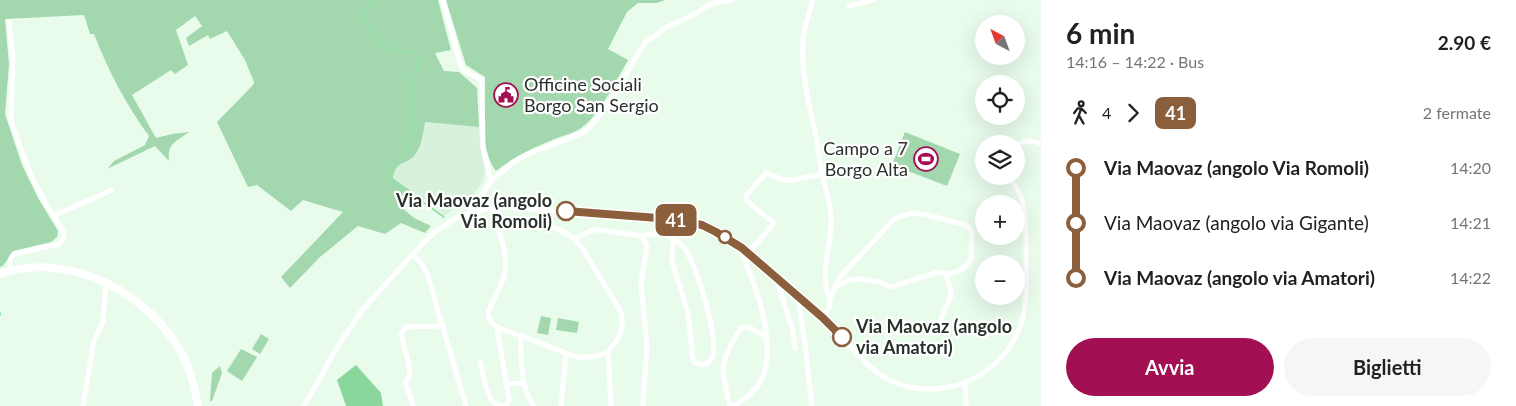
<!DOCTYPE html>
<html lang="it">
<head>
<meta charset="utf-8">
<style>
  body { margin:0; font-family:Lato,sans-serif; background:#f6f6f6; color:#202124; height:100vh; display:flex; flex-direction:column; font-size:19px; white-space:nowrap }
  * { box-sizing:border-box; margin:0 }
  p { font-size:16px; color:#757577 }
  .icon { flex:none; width:28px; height:28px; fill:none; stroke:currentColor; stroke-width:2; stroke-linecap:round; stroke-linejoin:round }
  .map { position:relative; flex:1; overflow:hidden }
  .panel { display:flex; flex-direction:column; background:#fff; width:475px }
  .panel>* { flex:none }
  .badge { padding:0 10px; border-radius:8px; font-size:18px; line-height:32px }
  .needle { width:32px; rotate:319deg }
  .tools { position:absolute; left:975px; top:15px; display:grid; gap:10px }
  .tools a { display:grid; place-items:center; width:50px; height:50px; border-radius:50%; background:#fff; box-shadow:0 5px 20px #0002; font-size:25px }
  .map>.badge { position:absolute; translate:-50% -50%; box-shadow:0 0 0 2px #fff }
  .legs { display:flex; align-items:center; gap:8px; height:55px; padding:0 25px; font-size:16px }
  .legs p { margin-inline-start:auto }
  .head { display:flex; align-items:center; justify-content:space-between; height:85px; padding:0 25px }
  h1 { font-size:28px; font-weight:700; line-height:38px }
  .action { display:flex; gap:10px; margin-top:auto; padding:10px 25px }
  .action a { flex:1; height:58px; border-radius:30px; background:#a21053; color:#fff; font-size:20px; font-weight:700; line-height:58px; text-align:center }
  .action a+a { background:#f6f6f6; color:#202124 }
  ul { padding:0 25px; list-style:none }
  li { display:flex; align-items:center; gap:18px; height:55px; font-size:19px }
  li i { display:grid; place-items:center; width:8px; height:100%; margin:0 6px; background:currentColor }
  li i::after { content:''; width:12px; height:12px; margin:-6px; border:4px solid; border-radius:50%; background:#fff }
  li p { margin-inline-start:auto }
  li:first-child i { background:linear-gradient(#0000 50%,currentColor 0) }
  li:last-child i { background:linear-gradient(currentColor 50%,#0000 0) }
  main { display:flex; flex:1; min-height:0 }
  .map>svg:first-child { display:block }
</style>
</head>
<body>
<main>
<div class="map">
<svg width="1041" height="406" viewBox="0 0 1041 406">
  <rect width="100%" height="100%" fill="#e9fcec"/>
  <polygon fill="#d7f1dc" points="425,122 479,127 481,150 485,171 483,182 471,197 445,215 393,177 393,172 396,168 404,161 412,158 422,142"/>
  <g fill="#a3d7ae">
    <path d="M0,0H438L451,50L435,53L444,71L459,72L477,88L479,127L425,122C423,135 422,146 414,156C407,164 395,161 393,178L410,190L400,206L414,218L431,226L425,233L401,223L385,234L358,226L320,257L290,288L281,277L343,212L303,200L291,211L257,185L248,187L217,122L253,85L254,82L245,60L227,31L210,39L208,35L189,46L186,38L202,26L195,16L176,30L188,65L175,74L171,70L132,95L156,138L172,134L189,132C176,142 167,143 169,161L155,146L107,169L114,161L145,145L149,136C126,105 108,70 94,34H90L84,15L5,19L9,64L5,114L22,165L38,198L58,231L57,237L51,242L13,251L3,266L0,267Z"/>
    <path d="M446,0H665L657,3H638L627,12L608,49L628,60C617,79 601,112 585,125C575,134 562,135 550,141C530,149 514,157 496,171C478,147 485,106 485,77L466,65Z"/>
    <polygon points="905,132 960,154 947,186 892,165"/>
    <polygon points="541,316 551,318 548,335 537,333"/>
    <polygon points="558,318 579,322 577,333 556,330"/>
    <polygon points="261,334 269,339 260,354 252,349"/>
    <polygon points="241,349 257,357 242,381 227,371"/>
    <polygon points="220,366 222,373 212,401 210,401 212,373"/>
  </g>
  <polygon fill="#8bd69d" points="356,365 381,393 383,406 346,406 337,380"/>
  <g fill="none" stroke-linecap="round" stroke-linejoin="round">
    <g stroke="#96e2a9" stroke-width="2">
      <polyline points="371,0 365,18 368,28 372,34 388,49 413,53 418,57 413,93 414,119 410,143 408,149 399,159 390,174 392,180 444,217"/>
      <polyline points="0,313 0,315"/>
    </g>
    <g stroke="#fff" stroke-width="5">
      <polyline points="443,0 460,63 463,70 482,80 483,148 491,181"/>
      <path d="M813,0C809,13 804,27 803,41C801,73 809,105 816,136C818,149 820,161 822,174C825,188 830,201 831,215C833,243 818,273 830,299"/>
      <polyline points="849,6 873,0"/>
      <path d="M9,22L13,59L11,121L30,173L46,204L63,231L64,236L62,241L59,244L14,254C9,259 9,264 11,271"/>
      <path d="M1016,145C1024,141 1033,140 1041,144"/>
      <path d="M490,208C498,228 510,255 504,277C500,289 492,301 488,313C489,320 491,323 497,327L577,357C589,358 597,357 608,352"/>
      <polyline points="469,213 491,181 512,163 528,154 582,133 590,127 606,107 620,86 638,54 646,42 667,27 695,14 713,3 732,0"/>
      <polyline points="53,216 112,190"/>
      <path d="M496,223L551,227C564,230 574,237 582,248L620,310L622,317V327L619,337L608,352L611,406"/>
      <polyline points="642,236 647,246 641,283 647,345 643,406"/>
      <path d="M575,239L592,230H600L642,236C654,233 668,233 678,242C681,244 684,248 686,251C697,266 720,341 712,358C709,365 701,365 695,363L693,359L688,313L672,261L673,238"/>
      <polyline points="748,254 774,223 747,201 746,196 766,173 784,180 794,180 822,174"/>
      <polyline points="413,255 421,263 427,273 466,406"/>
      <polyline points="776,278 793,331 795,348"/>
      <polyline points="798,297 805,344 812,406"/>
      <path d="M823,318L829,308L830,299L839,278L895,218L912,213L927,215L966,225L972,232L971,259C966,271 950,276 939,272L891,287L879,282L859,279L849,280L835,287"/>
      <polyline points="930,333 940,323 943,313 951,296 951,291 946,274"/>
      <path d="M521,335C521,357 520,389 534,406"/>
      <polyline points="480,362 486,387 492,402 503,406 507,405 509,400 497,327"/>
      <polyline points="965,383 966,406"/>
      <polyline points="506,384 524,383"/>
      <polyline points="83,406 94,340 103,322 106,283"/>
      <path d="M304,406L338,346L363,309L424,242L435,232L456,218L490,208L503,207L685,221L702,225L716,232L742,248C769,272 797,294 823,317C847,339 866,373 899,384C949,401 1004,374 1021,324C1028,303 1026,278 1026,256C1026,238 1027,217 1022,200C1019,191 1014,184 1009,176"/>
      <polyline points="413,406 406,383 410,371 409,365 401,334 406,327 443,326"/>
      <polyline points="561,406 566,354"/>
      <path d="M730,406C727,395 722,374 724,363C725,353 736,337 741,328L748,327L767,337"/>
      <path d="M734,406C741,401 750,396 755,389C763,381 766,369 767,357C768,335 764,314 757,293C752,278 745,264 742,249"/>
    </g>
    <path stroke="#fff" stroke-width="8" d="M0,274C70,250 152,294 184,358C191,372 195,390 198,406"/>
  </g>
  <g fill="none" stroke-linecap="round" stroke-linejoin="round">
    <g stroke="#fff" stroke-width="11">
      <polyline id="line-1" points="566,211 671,219 702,225 716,232 742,248 823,318 842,337"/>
    </g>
    <use href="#line-1" stroke="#8b5e3c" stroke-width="8"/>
  </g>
  <defs>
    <g id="civic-ring" transform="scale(1.25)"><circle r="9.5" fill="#fff" stroke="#a21053" stroke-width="1.5"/><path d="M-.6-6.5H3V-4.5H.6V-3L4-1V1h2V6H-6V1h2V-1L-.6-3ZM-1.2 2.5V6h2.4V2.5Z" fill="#a21053"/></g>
    <g id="stadium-ring" transform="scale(1.25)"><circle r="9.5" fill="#fff" stroke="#a21053" stroke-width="1.5"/><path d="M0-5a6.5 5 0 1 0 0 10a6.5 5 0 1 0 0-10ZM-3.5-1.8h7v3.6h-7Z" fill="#a21053"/></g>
  </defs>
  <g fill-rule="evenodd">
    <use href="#civic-ring" x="506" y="95"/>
    <use href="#stadium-ring" x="926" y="159"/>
  </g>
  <g fill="#fff" stroke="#8b5e3c" stroke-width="2.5">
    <circle cx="566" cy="211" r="9"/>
    <circle cx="725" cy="237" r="6"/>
    <circle cx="842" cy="337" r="9"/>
  </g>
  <g text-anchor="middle" stroke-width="4.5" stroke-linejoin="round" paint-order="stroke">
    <g font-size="18" fill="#2a312b" stroke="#fff" text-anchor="start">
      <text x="524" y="91">Officine Sociali<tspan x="524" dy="21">Borgo San Sergio</tspan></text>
      <text x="908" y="155" text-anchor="end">Campo a 7<tspan x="908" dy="21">Borgo Alta</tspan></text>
    </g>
    <g font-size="18" font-weight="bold" fill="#2a312b" stroke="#fff" text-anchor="end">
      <text x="552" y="207">Via Maovaz (angolo<tspan x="552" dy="21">Via Romoli)</tspan></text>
      <text x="856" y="333" text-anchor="start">Via Maovaz (angolo<tspan x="856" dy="21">via Amatori)</tspan></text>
    </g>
  </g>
</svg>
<div class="tools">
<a><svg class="needle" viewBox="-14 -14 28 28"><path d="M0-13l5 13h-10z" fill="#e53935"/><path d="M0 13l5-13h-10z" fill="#757577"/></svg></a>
<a><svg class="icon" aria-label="locate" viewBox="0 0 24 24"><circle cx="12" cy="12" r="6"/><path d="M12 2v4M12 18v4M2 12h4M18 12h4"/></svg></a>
<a><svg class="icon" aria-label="layers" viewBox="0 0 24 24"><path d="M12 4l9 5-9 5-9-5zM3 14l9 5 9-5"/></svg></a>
<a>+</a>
<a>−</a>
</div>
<b class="badge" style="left:676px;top:220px;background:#8b5e3c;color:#fff">41</b>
</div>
<section class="panel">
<div class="head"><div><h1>6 min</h1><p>14:16 – 14:22 · Bus</p></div><b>2.90 €</b></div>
<div class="legs"><svg class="icon" aria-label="walk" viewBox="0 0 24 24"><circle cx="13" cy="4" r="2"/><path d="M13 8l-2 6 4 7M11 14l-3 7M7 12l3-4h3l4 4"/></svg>4<svg class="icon" aria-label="forward" viewBox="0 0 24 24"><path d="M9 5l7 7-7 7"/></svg><b class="badge" style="background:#8b5e3c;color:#fff">41</b><p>2 fermate</p></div>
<ul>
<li><i style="color:#8b5e3c"></i><b>Via Maovaz (angolo Via Romoli)</b><p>14:20</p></li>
<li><i style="color:#8b5e3c"></i><span>Via Maovaz (angolo via Gigante)</span><p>14:21</p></li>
<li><i style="color:#8b5e3c"></i><b>Via Maovaz (angolo via Amatori)</b><p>14:22</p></li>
</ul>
<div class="action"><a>Avvia</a><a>Biglietti</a></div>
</section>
</main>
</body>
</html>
